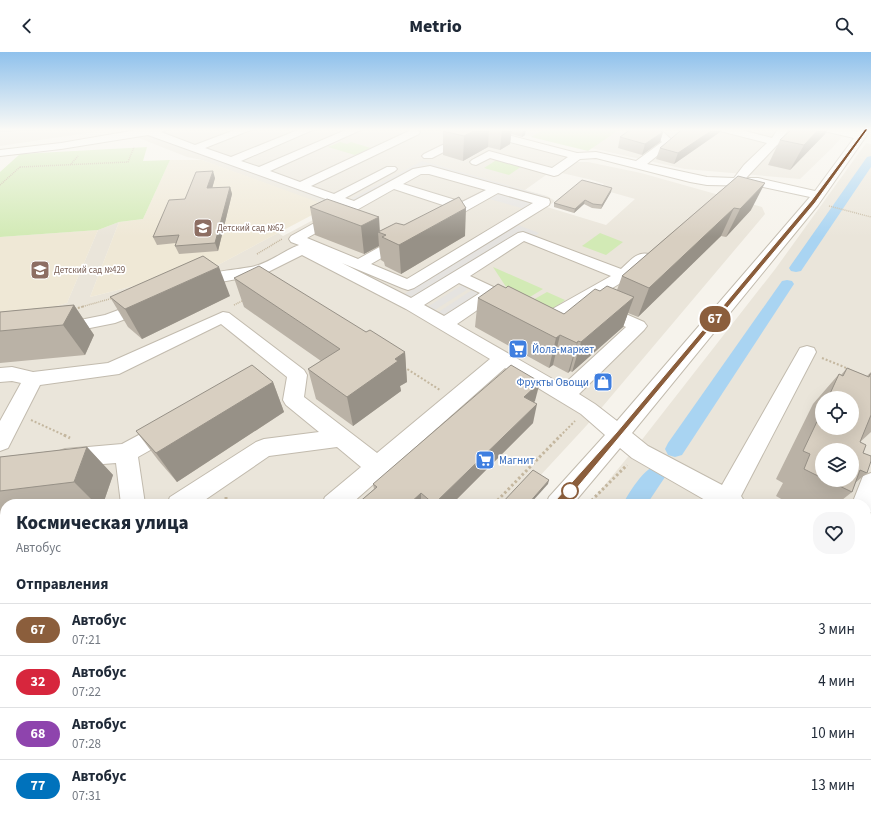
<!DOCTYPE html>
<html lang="ru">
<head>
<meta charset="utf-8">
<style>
  body { margin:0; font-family:"Source Sans 3",sans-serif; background:#f6f6f7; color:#1f2937; height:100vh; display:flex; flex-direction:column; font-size:15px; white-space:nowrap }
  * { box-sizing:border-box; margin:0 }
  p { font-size:13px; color:#747a83 }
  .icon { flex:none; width:22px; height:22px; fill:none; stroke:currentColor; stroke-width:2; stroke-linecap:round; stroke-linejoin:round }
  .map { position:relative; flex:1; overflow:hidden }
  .panel { position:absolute; left:0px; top:447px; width:871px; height:320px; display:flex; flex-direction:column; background:#fff; border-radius:16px 16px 0 0; box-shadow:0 4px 16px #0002 }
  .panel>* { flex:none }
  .badge { padding:0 8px; border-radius:13px; font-size:14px; line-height:26px }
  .controls { position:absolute; left:815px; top:339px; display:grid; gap:8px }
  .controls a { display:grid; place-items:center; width:44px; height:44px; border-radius:50%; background:#fff; box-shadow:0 4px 16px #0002; font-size:20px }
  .map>.badge { position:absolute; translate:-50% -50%; box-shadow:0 0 0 2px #fff }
  h2 { padding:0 16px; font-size:15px; line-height:36px }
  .round { display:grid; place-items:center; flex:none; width:42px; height:42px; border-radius:16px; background:#f6f6f7 }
  .overview { display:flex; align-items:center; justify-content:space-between; height:68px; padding:0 16px }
  h1 { font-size:19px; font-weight:800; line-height:30px }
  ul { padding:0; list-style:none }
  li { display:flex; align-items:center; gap:12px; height:52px; padding:0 16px; border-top:1px solid #e0e1e3 }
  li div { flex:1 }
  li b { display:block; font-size:15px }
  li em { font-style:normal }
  li .badge { min-width:44px; font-weight:700; text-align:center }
  header { display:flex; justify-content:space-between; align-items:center; height:52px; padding:0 16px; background:#fff; font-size:18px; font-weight:800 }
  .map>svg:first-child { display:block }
</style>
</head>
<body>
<header><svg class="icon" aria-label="back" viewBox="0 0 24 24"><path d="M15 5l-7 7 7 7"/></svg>Metrio<svg class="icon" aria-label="search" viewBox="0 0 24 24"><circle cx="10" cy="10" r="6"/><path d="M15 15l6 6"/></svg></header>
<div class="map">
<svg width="871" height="767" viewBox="0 0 871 767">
  <rect width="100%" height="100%" fill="#f6f3ec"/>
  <g fill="#eae5da" fill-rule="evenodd">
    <polygon points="0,77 114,77 0,94"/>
    <polygon points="174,77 462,77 571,105 525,138 547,144 555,149 547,155 606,173 635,147 600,137 604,132 592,128 562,121 575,110 588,110 641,121 762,155 765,162 587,373 514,452 5,452 5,762 225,762 220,767 0,767 0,271 67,251 98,178 119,170 90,245 218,213 278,181 283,184 334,157 202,108 187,105 134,84"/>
    <polygon points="490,77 849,77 832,96 800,127 685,117 573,92"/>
    <path d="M866,91L871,92V767H337L333,762H866V452H589L637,394L776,216ZM822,346H852V376H822ZM822,398H852V428H822Z"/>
  </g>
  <g fill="#efe8d6">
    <polygon points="170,108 202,108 329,154 218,213 90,245 119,170 143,167"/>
    <polygon points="98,178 67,251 0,271 0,185"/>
  </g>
  <g fill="#d2eab5">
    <polygon points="545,77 620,77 588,99 531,85"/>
    <polygon points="340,90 347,92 351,90 371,96 355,103 328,95"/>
    <polygon points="147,95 143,109 170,108 143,167 119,170 98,178 0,185 0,120 20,102"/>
    <polygon points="498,107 522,114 509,123 484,116"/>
    <polygon points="600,181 623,190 606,203 582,194"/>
    <polygon points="493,215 543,237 520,251 514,247"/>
    <polygon points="547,240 565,248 552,258 524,253"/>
  </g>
  <g fill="#e5e3e0">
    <polygon points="151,82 336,148 331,151 146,84"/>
    <polygon points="422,109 545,144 548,147 545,149 424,113 354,152 347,149"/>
    <polygon points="495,139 537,152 529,158 486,146"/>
    <polygon points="518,173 539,181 535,184 522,179 410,249 401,244"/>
    <polygon points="462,233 468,237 430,261 424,257"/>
    <polygon points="472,238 479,242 440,267 434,263"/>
  </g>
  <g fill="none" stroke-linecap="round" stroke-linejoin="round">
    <g fill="#a9d4f2" fill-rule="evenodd">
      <polygon points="871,104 871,115 801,219 796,220 791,219 789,216 791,213 867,105"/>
      <polygon points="787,228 792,229 794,232 682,403 675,405 668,403 665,397 668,391 782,229"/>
      <path d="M656,413L664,416L667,422L647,452H623C629,440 643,418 656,413Z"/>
      <polygon points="421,762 455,762 454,767 420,767"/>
    </g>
    <g stroke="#c2bbae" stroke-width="2">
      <g id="minor">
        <path d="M142,77H168L161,80L195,93L237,77H253L205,96L231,105L300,77H315L241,109L259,115L348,77H363L270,119L300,130L411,78L417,77L420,80L419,82L311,134L334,142L387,115H395L397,117L395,119L345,146L354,149L413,117L430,114L549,147L550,150L549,153L414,236L408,238L402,236L342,211L411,246L518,181L523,180L621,217C630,209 637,199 649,202L652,205L649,208L629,226L556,270C534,275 511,257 492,248L457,272L563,333L626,275L591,260L588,256L591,252L597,251L603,252L644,270L647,274L644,278L579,342L595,352L617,369L810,145L758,134L707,133L690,130L596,106L580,107L558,123L554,124L490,106L476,113L472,112L470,110L472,108L489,99L552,116L568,105L467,79L466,77H485L577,101L596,100L636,109L662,90L648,77H660L674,90L647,112L707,125L734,126L744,113L767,91L720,79L719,77H738L772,86L778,77H789L780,89V92L777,93L746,126H758L815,139L854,86L824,79L823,77H845L858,80L860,77H871L818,153L632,381L648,394L722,433L800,296L807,294L814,296L816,300L741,444L746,452H712L632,406L620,396L573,452H546L549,445L605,383L581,362L505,316L351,452H322L325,445L361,415L337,395L269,404L199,452H167L170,445L256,390L264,387L319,380L286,353L283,348L287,325L221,272L119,322L40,333L8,396L0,399V369L21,331L12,329L0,330V316L12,315L33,320L108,311L223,260L229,261L304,318L307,323L304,345L377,401L490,307L406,257L302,203L264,222L210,232L195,238L189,236L187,233C196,220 236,218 251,215C268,212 283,199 299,193L291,190L289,187L291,184L345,154L148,83L61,97L0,104V98L61,91ZM421,122H429L486,138L462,150L403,132ZM394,137L452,156L433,166L431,169L433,172L438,173L443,172L498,141L533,151L407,227L371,212L411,189L413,186L411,183L406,182L401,183L358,207L307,186ZM524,189L611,224L547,260L470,224ZM459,231L480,241L444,264L424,253Z"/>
        <polygon points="469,80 474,83 473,85 432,106 424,106 422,104 424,102"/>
        <polygon points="148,247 154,248 156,252 154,256 115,271 85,277 0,288 0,276 85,267 105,263"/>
        <polygon points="171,368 179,370 182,376 179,382 138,405 145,452 121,452 116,411 65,415 57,412 54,406 57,400 65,397 122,392 163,370"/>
        <polygon points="871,421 871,460 866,462 866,452 852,452 863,424"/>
        <polygon points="5,495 5,521 0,522 0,496"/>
        <polygon points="5,553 5,583 0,584 0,554"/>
        <polygon points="866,631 871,633 871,667 866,665"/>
        <polygon points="5,650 5,682 0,683 0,651"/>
        <polygon points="871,729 871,765 866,766 856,762 866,762 866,730"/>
        <polygon points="270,762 308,762 306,767 268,767"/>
        <polygon points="520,762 563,762 565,767 522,767"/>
        <polygon points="734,762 794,762 792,767 732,767"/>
      </g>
    </g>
    <g stroke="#c4b79f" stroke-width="1.5" stroke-dasharray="1 1" stroke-linecap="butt">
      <polyline points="71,112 78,104"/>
      <polyline points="20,115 128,110 134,95"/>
      <polyline points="0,133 20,115"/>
      <polyline points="829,154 871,165"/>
      <polyline points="257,202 282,187"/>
      <polyline points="234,253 244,248"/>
      <polyline points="81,255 113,246"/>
    </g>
    <g stroke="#c4b79f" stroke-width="2" stroke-dasharray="2 2" stroke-linecap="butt">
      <polyline points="74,257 85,254"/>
      <polyline points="822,306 849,317"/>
      <polyline points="404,315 440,338"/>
      <polyline points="31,368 66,384"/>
      <polyline points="560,384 575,369"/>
    </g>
    <g stroke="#c4b79f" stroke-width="3" stroke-dasharray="2.5 2.5" stroke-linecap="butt">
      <polyline points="64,383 70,386"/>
      <polyline points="226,445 226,452"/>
      <polyline points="494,452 561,383"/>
      <polyline points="588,452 627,413"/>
    </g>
    <g stroke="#c4b79f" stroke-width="3.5" stroke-dasharray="3 3" stroke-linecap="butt">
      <polyline points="187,767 192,762"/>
      <polyline points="391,767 392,762"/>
    </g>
    <use href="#minor" fill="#fff" fill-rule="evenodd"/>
  </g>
  <g fill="#bab2a6" fill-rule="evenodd">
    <polygon points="0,77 52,77 0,80"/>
    <polygon points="446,77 526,77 525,83 522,85 511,82 510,92 500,98 488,95 463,109 443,103 443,79"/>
    <polygon points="684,77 721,77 720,80 674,112 656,107 660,96"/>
    <polygon points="792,77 828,77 825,82 790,118 768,113 780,88"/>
    <polygon points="663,80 660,90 642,103 618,96 620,85"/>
    <polygon points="738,124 751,158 726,185 721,184 638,265 628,261 623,275 572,320 570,319 568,321 553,313 549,316 475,275 478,246 564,262 617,238 622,224"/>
    <polygon points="215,126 212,136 230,135 232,142 218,199 179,202 175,194 176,191 157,193 153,185 185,147"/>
    <polygon points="611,140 601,157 592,156 584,152 574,161 554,155 554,151"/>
    <polygon points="310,155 380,179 404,173 465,184 401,222 385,214 384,210 381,208 379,194 364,202 315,183"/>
    <polygon points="234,226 366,280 405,300 407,330 400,334 401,339 353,374 316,347 308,317 321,309 244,255"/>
    <polygon points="230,244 142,287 128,275 110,245"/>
    <polygon points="74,253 94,283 85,303 0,311 0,260"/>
    <path d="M847,316L867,324L871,320V380L860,390L863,401L867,421L855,431L852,440L837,452H790L776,444L783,431L776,427L813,352L839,322L841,323ZM822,346H852L822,376ZM822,398L852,428H822Z"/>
    <polygon points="273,330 284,360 177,430 158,408 136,379"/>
    <polygon points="535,349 534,350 533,371 452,452 357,452 374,437 373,432"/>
    <polygon points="87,395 113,423 103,452 5,452 5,470 0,471 0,405"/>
    <polygon points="866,524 871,527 871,613 866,610"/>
  </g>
  <g fill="#979187">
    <polygon points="477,77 489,77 488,95 463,109 464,84"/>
    <polygon points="502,77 512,77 510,92 500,98"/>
    <polygon points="523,77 526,77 525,83 522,85"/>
    <polygon points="714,77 721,77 720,80 674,112 678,101"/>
    <polygon points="819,77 828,77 825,82 790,118 804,93"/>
    <polygon points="663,80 660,90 642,103 645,92"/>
    <polygon points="213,119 215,126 210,144 207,136"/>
    <polygon points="765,131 751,158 726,185 740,157"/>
    <polygon points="230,135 232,142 218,199 215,191"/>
    <polygon points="612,136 611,140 601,157 602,153"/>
    <polygon points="585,148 584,152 574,161 575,157"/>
    <polygon points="466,156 465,184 401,222 399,193"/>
    <polygon points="734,156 721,184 638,265 649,236"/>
    <polygon points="379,165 380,181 378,180 379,194 364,202 361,174"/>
    <polygon points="219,215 230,244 142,287 125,257"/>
    <polygon points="634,245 623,275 572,320 581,290"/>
    <polygon points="74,253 94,283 85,303 63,273"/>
    <polygon points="560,283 553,313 549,316 556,286"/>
    <polygon points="578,289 570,319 568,321 577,291"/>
    <polygon points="405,300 407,330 400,334 401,339 353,374 347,345 395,307"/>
    <polygon points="273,330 284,360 177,430 156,401"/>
    <polygon points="540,330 535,349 520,364 524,345"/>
    <polygon points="537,352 533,371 452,452 434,452"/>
    <polygon points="87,395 113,423 103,452 96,452 74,430"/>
    <polygon points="549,428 548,432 530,452 528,452"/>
    <polygon points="421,441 421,452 409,452"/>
    <polygon points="78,762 107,762 101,767 72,767"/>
  </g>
  <g fill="#d8cfc1" stroke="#979187">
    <polygon points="446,77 477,77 464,84 443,79"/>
    <polygon points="631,77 654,77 663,80 645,92 620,85"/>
    <polygon points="684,77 714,77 678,101 660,96 679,80"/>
    <polygon points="792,77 819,77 804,93 780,88"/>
    <polygon points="213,119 207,136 230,135 215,191 175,194 179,183 153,185 169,148 185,147 196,120"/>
    <polygon points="738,124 765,131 740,157 734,156 649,236 622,224"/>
    <polygon points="582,128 612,136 602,153 593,152 585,148 575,157 554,151"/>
    <polygon points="459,145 466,156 399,193 382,185 386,183 378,180 396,171 404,173"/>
    <polygon points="327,147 379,165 361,174 310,155"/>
    <polygon points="203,204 219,215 125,257 110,245"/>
    <polygon points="259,214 366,280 370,278 405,300 395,307 398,309 347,345 308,317 340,297 234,226"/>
    <polygon points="498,232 506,236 508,234 564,262 595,237 600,239 607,234 634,245 581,290 578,289 577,291 560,283 556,286 478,246"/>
    <polygon points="74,253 63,273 0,279 0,260"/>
    <polygon points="252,313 273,330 156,401 136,379"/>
    <polygon points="511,313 540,330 524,345 537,352 434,452 421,441 409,452 357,452 377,435 373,432"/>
    <polygon points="847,316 869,325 870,322 871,322 871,363 860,390 866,393 863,401 871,404 871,409 867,421 860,418 852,440 827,428 852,428 852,398 822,398 822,426 804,417 810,402 803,399 822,359 822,376 852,376 852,346 828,346 839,322 843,324"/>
    <polygon points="87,395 74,430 0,439 0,405"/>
    <polygon points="533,418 549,428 528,452 501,452"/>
    <polygon points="866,524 871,527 871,579 870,578 866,590"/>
    <polygon points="5,719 5,762 78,762 72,767 0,767 0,720"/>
  </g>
  <linearGradient id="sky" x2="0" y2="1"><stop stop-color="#8fc1ec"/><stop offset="0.42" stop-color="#fbfaf6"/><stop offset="1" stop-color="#fbfaf6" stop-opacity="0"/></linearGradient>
  <rect width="871" height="185" fill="url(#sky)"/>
  <polygon fill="#8b5e3c" stroke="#fff" points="865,77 868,77 815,151 561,455 555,455 554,452 555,449 616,381 811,149"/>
  <defs>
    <g id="school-square" transform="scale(1)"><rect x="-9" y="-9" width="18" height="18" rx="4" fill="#8d6e63" stroke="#fff"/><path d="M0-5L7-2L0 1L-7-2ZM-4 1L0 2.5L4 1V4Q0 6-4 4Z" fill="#fff"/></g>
    <g id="supermarket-square" transform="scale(1)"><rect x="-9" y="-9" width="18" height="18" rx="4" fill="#3f7fe0" stroke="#fff"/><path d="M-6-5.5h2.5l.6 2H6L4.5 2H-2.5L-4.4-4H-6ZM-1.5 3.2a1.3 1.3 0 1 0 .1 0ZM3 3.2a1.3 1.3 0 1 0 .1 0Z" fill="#fff"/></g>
    <g id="shop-square" transform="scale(1)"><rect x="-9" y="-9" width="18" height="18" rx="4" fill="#3f7fe0" stroke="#fff"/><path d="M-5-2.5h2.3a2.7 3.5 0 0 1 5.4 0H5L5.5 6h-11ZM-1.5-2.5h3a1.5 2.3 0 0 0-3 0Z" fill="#fff"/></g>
  </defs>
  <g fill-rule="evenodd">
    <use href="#school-square" x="203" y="176"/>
    <use href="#school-square" x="40" y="218"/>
    <use href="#supermarket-square" x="518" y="297"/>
    <use href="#shop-square" x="603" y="330"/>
    <use href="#supermarket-square" x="485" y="408"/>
  </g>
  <circle fill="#fff" stroke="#8b5e3c" stroke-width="2" cx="570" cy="439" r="8"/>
  <g text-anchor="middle" stroke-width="3.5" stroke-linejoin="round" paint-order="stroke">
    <g font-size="9" fill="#785e54" stroke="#fff" text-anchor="start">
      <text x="217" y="179">Детский сад №62</text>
      <text x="54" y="221">Детский сад №429</text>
    </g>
    <g font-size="11" fill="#366cbe" stroke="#fff" text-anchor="start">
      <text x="532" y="301">Йола-маркет</text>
      <text x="589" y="334" text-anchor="end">Фрукты Овощи</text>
      <text x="499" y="412">Магнит</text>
    </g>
  </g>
</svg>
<div class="controls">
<a><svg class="icon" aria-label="locate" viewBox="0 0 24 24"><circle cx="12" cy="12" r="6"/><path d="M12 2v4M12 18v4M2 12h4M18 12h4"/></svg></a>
<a><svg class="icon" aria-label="layers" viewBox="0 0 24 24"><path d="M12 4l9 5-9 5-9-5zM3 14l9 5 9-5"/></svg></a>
</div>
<b class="badge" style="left:715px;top:267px;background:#8b5e3c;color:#fff">67</b>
<section class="panel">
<div class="overview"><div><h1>Космическая улица</h1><p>Автобус</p></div><a class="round"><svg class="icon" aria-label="heart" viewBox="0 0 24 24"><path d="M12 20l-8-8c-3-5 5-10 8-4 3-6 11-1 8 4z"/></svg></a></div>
<h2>Отправления</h2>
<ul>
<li><span class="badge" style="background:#8b5e3c;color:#fff">67</span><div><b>Автобус</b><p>07:21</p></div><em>3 мин</em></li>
<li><span class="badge" style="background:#d7263d;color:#fff">32</span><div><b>Автобус</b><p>07:22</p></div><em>4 мин</em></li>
<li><span class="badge" style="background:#8e44ad;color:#fff">68</span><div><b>Автобус</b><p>07:28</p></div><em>10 мин</em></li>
<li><span class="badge" style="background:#0072bc;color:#fff">77</span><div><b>Автобус</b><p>07:31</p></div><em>13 мин</em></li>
</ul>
</section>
</div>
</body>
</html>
